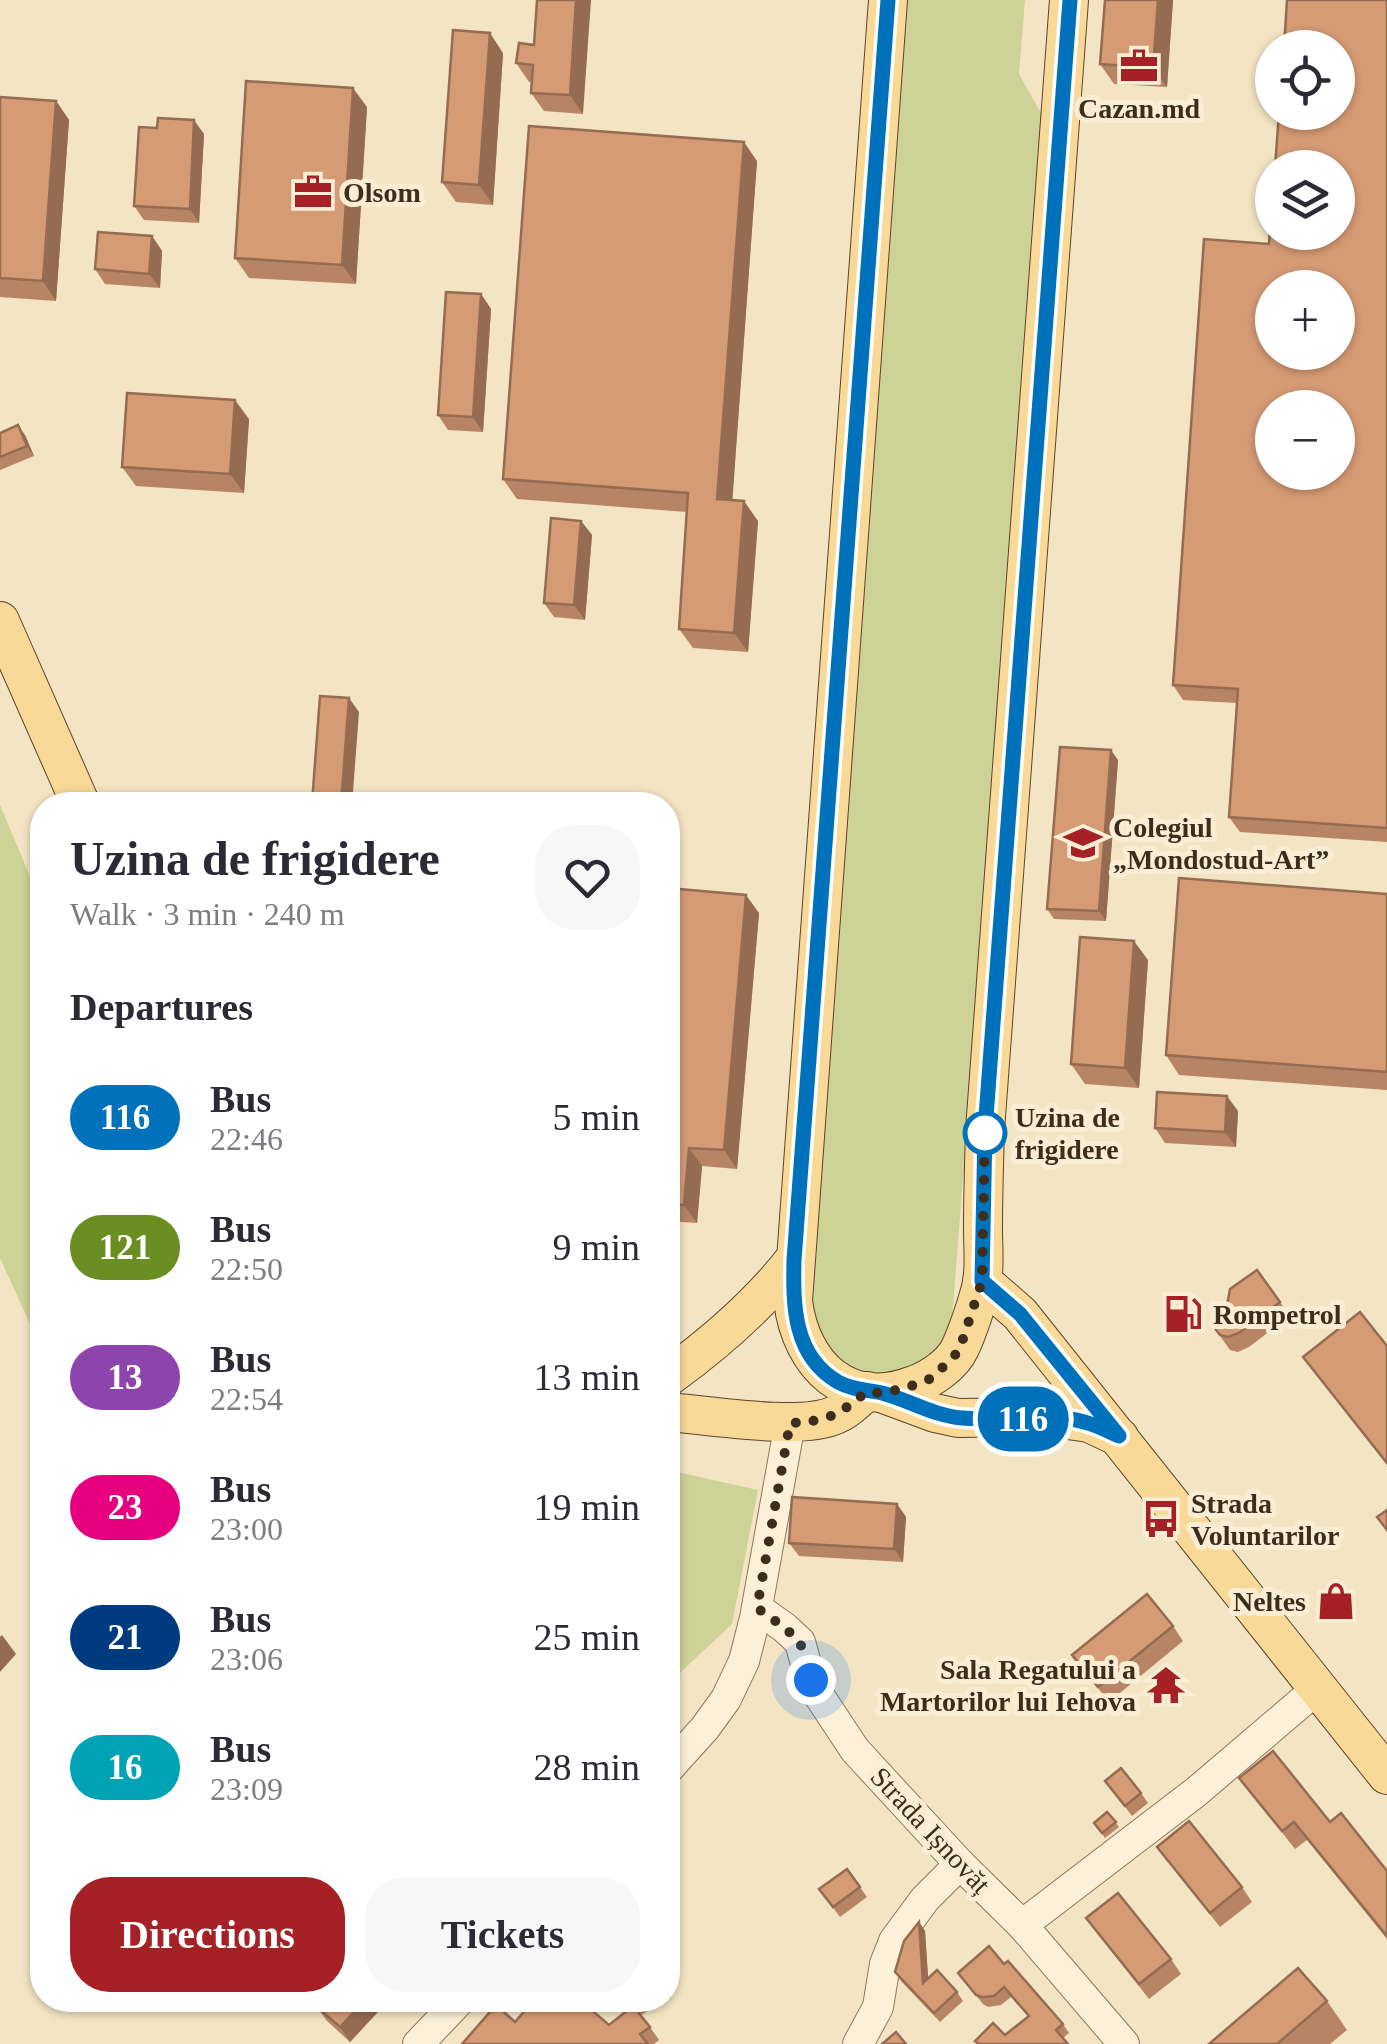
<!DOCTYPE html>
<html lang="en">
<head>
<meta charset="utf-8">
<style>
  body { margin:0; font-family:"Times New Roman",serif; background:#f7f7f7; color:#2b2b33; height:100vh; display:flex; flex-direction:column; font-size:38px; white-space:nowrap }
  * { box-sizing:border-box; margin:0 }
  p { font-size:32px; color:#7c7c81 }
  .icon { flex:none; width:55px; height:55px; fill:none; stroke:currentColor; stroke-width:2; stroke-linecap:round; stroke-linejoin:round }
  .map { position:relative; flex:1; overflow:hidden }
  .details { position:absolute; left:30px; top:792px; width:650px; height:1220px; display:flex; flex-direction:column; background:#fff; border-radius:40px; box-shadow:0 2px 8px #0004 }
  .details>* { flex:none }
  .badge { padding:0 20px; border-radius:32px; font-size:35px; line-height:65px }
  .tools { position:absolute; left:1255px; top:30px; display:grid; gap:20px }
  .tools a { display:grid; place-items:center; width:100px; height:100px; border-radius:50%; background:#fff; box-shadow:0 2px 8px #0004; font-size:50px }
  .you { position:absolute; width:50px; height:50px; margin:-25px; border:8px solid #fff; border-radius:50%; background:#1a73e8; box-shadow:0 0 0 15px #1a73e833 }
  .map>.badge { position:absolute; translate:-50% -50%; box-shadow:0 0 0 5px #fff }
  h2 { padding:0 40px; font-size:38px; line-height:90px }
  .round { display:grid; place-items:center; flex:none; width:105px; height:105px; border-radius:40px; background:#f7f7f7 }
  .headline { display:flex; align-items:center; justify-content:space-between; height:170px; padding:0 40px }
  h1 { font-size:48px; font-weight:700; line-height:75px }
  .primary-button { display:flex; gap:20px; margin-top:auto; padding:20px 40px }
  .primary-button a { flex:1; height:115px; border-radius:40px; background:#a52125; color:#fff; font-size:40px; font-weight:700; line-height:115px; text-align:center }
  .primary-button a+a { background:#f7f7f7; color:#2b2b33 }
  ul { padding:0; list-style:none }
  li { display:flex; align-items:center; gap:30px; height:130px; padding:0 40px }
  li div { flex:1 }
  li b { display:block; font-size:38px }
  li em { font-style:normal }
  li .badge { min-width:110px; font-weight:700; text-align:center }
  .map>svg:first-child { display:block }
</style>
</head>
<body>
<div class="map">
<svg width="1387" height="2044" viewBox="0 0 1387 2044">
  <rect width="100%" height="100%" fill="#f3e4c3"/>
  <g fill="#cdd296">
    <path d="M905,0H1025L1019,74L1045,120L952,1320C942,1357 921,1363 891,1379L844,1366L815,1333L810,1289Z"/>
    <polygon points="0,805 42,905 42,1350 0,1258"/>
    <polygon points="668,1470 758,1490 732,1624 668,1684"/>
  </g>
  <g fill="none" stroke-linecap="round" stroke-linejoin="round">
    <g stroke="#907458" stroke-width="32">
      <g id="minor">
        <polyline points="757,1608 785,1628 800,1642 810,1678 816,1691 855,1750 960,1864 1022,1925 1124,2044"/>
        <polyline points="668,1769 705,1728 726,1699 744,1661 755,1618 790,1423"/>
        <polyline points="1022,1925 1196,1792 1318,1688"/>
        <polyline points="418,2044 460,2000"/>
        <polyline points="858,2044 878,2007 885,1964 894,1941 925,1899 960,1864"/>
      </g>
    </g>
    <g stroke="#5d422c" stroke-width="40">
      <g id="major">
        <path d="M888,0L793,1301C801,1365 847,1411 914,1385C931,1379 952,1365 960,1348C968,1331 978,1301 982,1283C985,1266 983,1246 983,1229C983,1196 984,1163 985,1130L1069,0"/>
        <polyline points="0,621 81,805"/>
        <polyline points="982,1281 1020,1314 1387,1775"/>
        <path d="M668,1377C715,1343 758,1306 794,1260"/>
        <polyline points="881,1393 935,1413 958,1418 1047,1417 1089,1423 1119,1437"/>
        <path d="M668,1412C707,1415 801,1431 835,1415C847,1410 857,1400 867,1391"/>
      </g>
    </g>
    <use href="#minor" stroke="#fcf1d8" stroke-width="30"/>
    <use href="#major" stroke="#f9d998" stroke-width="38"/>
  </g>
  <g fill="#b78565">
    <polygon points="537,0 583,114 544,111 531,93 531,82 529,82 516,63 534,45"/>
    <polygon points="1173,0 1167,87 1114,84 1100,64"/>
    <polygon points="1387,0 1387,842 1240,832 1229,817 1237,703 1183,700 1173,685 1269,244"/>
    <polygon points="503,53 493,205 456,202 442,182"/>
    <polygon points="0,97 56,101 69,120 56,301 0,297"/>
    <polygon points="367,107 356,284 249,278 235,258"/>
    <polygon points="157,128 204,134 199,223 144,220 134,206"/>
    <polygon points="757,161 732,500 758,521 748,652 693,648 679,629 687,512 517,499 503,479"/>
    <polygon points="152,236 162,251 160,288 105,284 95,269"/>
    <polygon points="481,294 491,309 483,432 448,430 438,415"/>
    <polygon points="249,419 244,493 136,486 122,467"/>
    <polygon points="0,433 25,435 34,456 0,470"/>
    <polygon points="581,521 592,535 585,620 554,617 544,603"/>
    <polygon points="1118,760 1106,921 1054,919 1047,909"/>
    <polygon points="668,888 759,913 737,1169 702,1166 697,1223 668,1221"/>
    <polygon points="1387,894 1387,1090 1179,1075 1166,1055"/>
    <polygon points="1148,960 1139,1088 1085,1084 1071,1064"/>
    <polygon points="1238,1111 1236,1147 1165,1143 1155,1128"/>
    <polygon points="1257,1270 1290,1316 1249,1347 1238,1352 1230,1350 1213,1326 1227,1305"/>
    <polygon points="1387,1346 1387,1465 1303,1357"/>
    <polygon points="897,1504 906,1517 903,1562 799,1556 789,1543"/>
    <polygon points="1173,1626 1183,1641 1109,1702 1072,1655"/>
    <polygon points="1239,1778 1330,1822 1387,1871 1387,1939 1307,1840 1295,1849"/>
    <polygon points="1105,1781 1141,1793 1148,1803 1132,1816"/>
    <polygon points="1107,1812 1119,1827 1105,1838 1094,1823"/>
    <polygon points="1157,1847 1242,1887 1252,1902 1220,1927"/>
    <polygon points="847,1869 867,1897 840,1917 819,1889"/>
    <polygon points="1086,1918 1171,1959 1181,1974 1149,1999"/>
    <polygon points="919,1922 925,1931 928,1978 957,1992 963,2001 940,2022 901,1981 895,1972"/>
    <polygon points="1004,1964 1063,2024 1069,2033 1063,2038 1028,2016 1011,1997 1001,2005 988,2007 983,2004 958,1973"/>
    <polygon points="668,1992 671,1998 641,2015 631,2000 668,2000"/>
    <polygon points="322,2000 389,2000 350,2042 327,2021 316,2006"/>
    <polygon points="1327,2001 1347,2030 1330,2044 1209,2044"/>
    <polygon points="515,2022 650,2027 659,2040 654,2044 462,2044"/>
  </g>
  <g fill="#956c52">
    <polygon points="576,0 591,0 583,114 570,95"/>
    <polygon points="1158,0 1173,0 1167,87 1153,68"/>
    <polygon points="490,33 503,53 493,205 479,185"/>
    <polygon points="353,88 367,107 356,284 342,265"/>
    <polygon points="56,101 69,120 56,301 43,281"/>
    <polygon points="194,120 204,134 199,223 190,209"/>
    <polygon points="744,142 757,161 731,519 717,499"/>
    <polygon points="152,236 162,251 160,288 149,274"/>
    <polygon points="481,294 491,309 483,432 473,417"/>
    <polygon points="235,400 249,419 244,493 230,474"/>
    <polygon points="18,425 25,435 34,456 27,446"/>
    <polygon points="744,501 758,521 748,652 734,633"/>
    <polygon points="581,521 592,535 585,620 574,605"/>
    <polygon points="349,698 359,712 352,805 341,805"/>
    <polygon points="1111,750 1118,760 1106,921 1099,911"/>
    <polygon points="746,895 759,913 737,1169 724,1150"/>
    <polygon points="1134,941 1148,960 1139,1088 1125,1068"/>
    <polygon points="1227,1096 1238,1111 1236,1147 1225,1132"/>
    <polygon points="689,1148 702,1166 697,1223 684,1205"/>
    <polygon points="897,1504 906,1517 903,1562 894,1549"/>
    <polygon points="2,1635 16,1654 0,1672 0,1637"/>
    <polygon points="919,1922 925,1931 929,1992 923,1983"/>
    <polygon points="365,2000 389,2000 350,2042 340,2027"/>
  </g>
  <g fill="#d59b75" stroke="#956c52" stroke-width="2.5" fill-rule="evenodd">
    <polygon points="537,0 576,0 570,95 531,93 533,65 516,63 519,43 534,45"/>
    <polygon points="1105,0 1158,0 1153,68 1100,64"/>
    <path d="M1287,0H1387V828L1229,817L1238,689L1173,685L1204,239L1269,244L1272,198V232H1338V168H1275L1279,112H1338V48H1284ZM1272,288H1338V352H1272ZM1272,408H1338V472H1272Z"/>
    <polygon points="453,30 490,33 479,185 442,182"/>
    <polygon points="246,81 353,88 342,265 235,258"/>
    <polygon points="0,97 56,101 43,281 0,278"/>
    <polygon points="158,118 194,120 190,209 134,206 139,127 157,128"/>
    <polygon points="529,126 744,142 717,499 744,501 734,633 679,629 688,493 503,479"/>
    <polygon points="98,232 152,236 149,274 95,269"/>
    <polygon points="446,292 481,294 473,417 438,415"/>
    <polygon points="127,393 235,400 230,474 122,467"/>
    <polygon points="18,425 27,446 0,457 0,433"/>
    <polygon points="551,518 581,521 574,605 544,603"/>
    <polygon points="320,696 349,698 341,805 312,803"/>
    <polygon points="1060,747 1111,750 1099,911 1047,909"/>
    <polygon points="1179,878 1387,894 1387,1072 1166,1055"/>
    <polygon points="668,888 746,895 724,1150 689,1148 684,1205 668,1204"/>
    <polygon points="1080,937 1134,941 1125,1068 1071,1064"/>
    <polygon points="1157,1092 1227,1096 1225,1132 1155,1128"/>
    <polygon points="1257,1270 1280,1302 1239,1333 1228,1337 1220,1335 1213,1326 1213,1317 1217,1311 1227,1305 1230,1289"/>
    <polygon points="1360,1312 1387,1346 1387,1463 1303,1357"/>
    <polygon points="792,1497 897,1504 894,1549 789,1543"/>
    <polygon points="1387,1510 1387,1530 1377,1517"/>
    <polygon points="1147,1594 1173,1626 1098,1687 1072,1655"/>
    <polygon points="1273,1751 1330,1822 1341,1813 1387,1871 1387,1936 1294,1822 1282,1831 1239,1778"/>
    <polygon points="1121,1768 1141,1793 1125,1806 1105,1781"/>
    <polygon points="1107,1812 1116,1822 1102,1833 1094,1823"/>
    <polygon points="1189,1821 1242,1887 1210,1913 1157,1847"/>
    <polygon points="42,1840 42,1862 32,1851"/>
    <polygon points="847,1869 860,1887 833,1907 819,1889"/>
    <polygon points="1118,1893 1171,1959 1139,1984 1086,1918"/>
    <polygon points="919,1922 923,1983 937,1970 957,1992 934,2013 895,1972 904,1941"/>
    <polygon points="989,1946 1004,1964 1008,1961 1063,2024 1056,2030 1068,2044 979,2044 975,2041 993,2023 1005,2035 1029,2016 1004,1987 994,1996 982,1997 976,1995 958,1973"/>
    <polygon points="1298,1968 1327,2001 1277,2044 1209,2044"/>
    <polygon points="322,2000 365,2000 340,2027 316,2006"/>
    <polygon points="534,2000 580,2000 609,2025 633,2006 650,2027 640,2034 648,2044 462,2044 496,2005 515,2022"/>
    <polygon points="631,2000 644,2000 634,2005"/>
    <polygon points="896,2032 906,2044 882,2044"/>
  </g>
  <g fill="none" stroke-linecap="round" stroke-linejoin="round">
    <g stroke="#fff" stroke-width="22">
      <path id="line" d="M888,0L794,1260C793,1305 793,1356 838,1382C852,1390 868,1390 882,1393C909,1400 934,1416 962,1418C1004,1422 1051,1410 1091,1424C1101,1427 1110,1432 1119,1436L1020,1314L982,1281L985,1130L1070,0"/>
    </g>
    <use href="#line" stroke="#0072bc" stroke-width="15"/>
    <path stroke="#3e2c1d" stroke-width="10" stroke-dasharray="0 18" d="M811,1680L800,1642L785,1628L757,1608L790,1423C827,1421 838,1416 866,1392L881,1393L906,1388L932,1378L959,1351L982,1281L985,1130V1133"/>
  </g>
  <defs>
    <g id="office-bare" transform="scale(3)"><path d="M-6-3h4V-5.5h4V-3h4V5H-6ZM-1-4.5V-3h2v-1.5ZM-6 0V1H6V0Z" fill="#a52125" stroke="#f9eed4" stroke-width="2.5" paint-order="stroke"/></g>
    <g id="university-bare" transform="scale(3)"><path d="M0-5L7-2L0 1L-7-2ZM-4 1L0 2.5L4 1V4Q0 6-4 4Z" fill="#a52125" stroke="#f9eed4" stroke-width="2.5" paint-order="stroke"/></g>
    <g id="fuel-bare" transform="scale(3)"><path d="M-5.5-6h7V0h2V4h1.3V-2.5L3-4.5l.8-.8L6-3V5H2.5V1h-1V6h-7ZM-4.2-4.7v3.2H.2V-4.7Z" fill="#a52125" stroke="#f9eed4" stroke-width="2.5" paint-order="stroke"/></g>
    <g id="bus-bare" transform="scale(3)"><path d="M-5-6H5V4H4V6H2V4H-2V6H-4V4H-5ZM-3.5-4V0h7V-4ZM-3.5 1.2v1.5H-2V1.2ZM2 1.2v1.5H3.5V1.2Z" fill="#a52125" stroke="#f9eed4" stroke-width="2.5" paint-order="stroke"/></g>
    <g id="shop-bare" transform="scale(3)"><path d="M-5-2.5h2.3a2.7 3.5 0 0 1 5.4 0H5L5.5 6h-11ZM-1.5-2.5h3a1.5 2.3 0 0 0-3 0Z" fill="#a52125" stroke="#f9eed4" stroke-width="2.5" paint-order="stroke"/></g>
    <g id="temple-bare" transform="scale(3)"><path d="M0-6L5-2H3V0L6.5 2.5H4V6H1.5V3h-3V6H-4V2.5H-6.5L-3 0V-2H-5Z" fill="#a52125" stroke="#f9eed4" stroke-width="2.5" paint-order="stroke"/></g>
  </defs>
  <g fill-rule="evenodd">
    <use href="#office-bare" x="1139" y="66"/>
    <use href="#office-bare" x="313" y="192"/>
    <use href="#university-bare" x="1083" y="843"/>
    <use href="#fuel-bare" x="1183" y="1314"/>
    <use href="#bus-bare" x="1161" y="1519"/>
    <use href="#shop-bare" x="1336" y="1601"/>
    <use href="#temple-bare" x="1166" y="1685"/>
  </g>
  <circle fill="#fff" stroke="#0072bc" stroke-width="5" cx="985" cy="1133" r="20"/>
  <g text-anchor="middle" stroke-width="10" stroke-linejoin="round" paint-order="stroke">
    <g font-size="28" font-weight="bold" fill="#3e2c1d" stroke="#f9eed4" text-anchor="start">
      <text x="1139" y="118" text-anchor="middle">Cazan.md</text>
      <text x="343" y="202">Olsom</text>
      <text x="1113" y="837">Colegiul<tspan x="1113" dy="32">„Mondostud-Art”</tspan></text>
      <text x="1213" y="1324">Rompetrol</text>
      <text x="1191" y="1513">Strada<tspan x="1191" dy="32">Voluntarilor</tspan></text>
      <text x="1306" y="1611" text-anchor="end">Neltes</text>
      <text x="1136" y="1679" text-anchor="end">Sala Regatului a<tspan x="1136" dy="32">Martorilor lui Iehova</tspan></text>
    </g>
    <g font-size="28" font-weight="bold" fill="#3e2c1d" stroke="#f9eed4" text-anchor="start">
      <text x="1015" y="1127">Uzina de<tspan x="1015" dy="32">frigidere</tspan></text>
    </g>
    <g font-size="28" fill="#3e2c1d" stroke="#f9eed4">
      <text transform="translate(931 1830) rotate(47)" y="10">Strada Ișnovăț</text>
    </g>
  </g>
</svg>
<div class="tools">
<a><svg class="icon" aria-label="locate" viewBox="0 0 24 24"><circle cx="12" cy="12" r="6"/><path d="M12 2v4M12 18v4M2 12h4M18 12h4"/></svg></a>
<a><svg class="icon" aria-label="layers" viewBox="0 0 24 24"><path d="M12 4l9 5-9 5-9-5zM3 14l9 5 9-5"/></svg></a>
<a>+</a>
<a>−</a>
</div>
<div class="you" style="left:811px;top:1680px"></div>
<b class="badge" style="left:1023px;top:1419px;background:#0072bc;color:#fff">116</b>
<section class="details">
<div class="headline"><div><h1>Uzina de frigidere</h1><p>Walk · 3 min · 240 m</p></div><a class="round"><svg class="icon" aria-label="heart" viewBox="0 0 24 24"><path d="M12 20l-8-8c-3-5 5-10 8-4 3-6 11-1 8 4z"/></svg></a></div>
<h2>Departures</h2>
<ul>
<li><span class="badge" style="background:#0072bc;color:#fff">116</span><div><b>Bus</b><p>22:46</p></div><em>5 min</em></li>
<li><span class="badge" style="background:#6b8e23;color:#fff">121</span><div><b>Bus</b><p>22:50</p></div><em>9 min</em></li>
<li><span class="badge" style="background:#8e44ad;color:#fff">13</span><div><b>Bus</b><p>22:54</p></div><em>13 min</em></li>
<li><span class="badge" style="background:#e6007e;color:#fff">23</span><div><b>Bus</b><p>23:00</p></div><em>19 min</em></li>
<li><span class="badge" style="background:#003b80;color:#fff">21</span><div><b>Bus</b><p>23:06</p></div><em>25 min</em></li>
<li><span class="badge" style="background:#00a3b4;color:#fff">16</span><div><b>Bus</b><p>23:09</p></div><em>28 min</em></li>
</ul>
<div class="primary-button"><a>Directions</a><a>Tickets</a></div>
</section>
</div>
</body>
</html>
